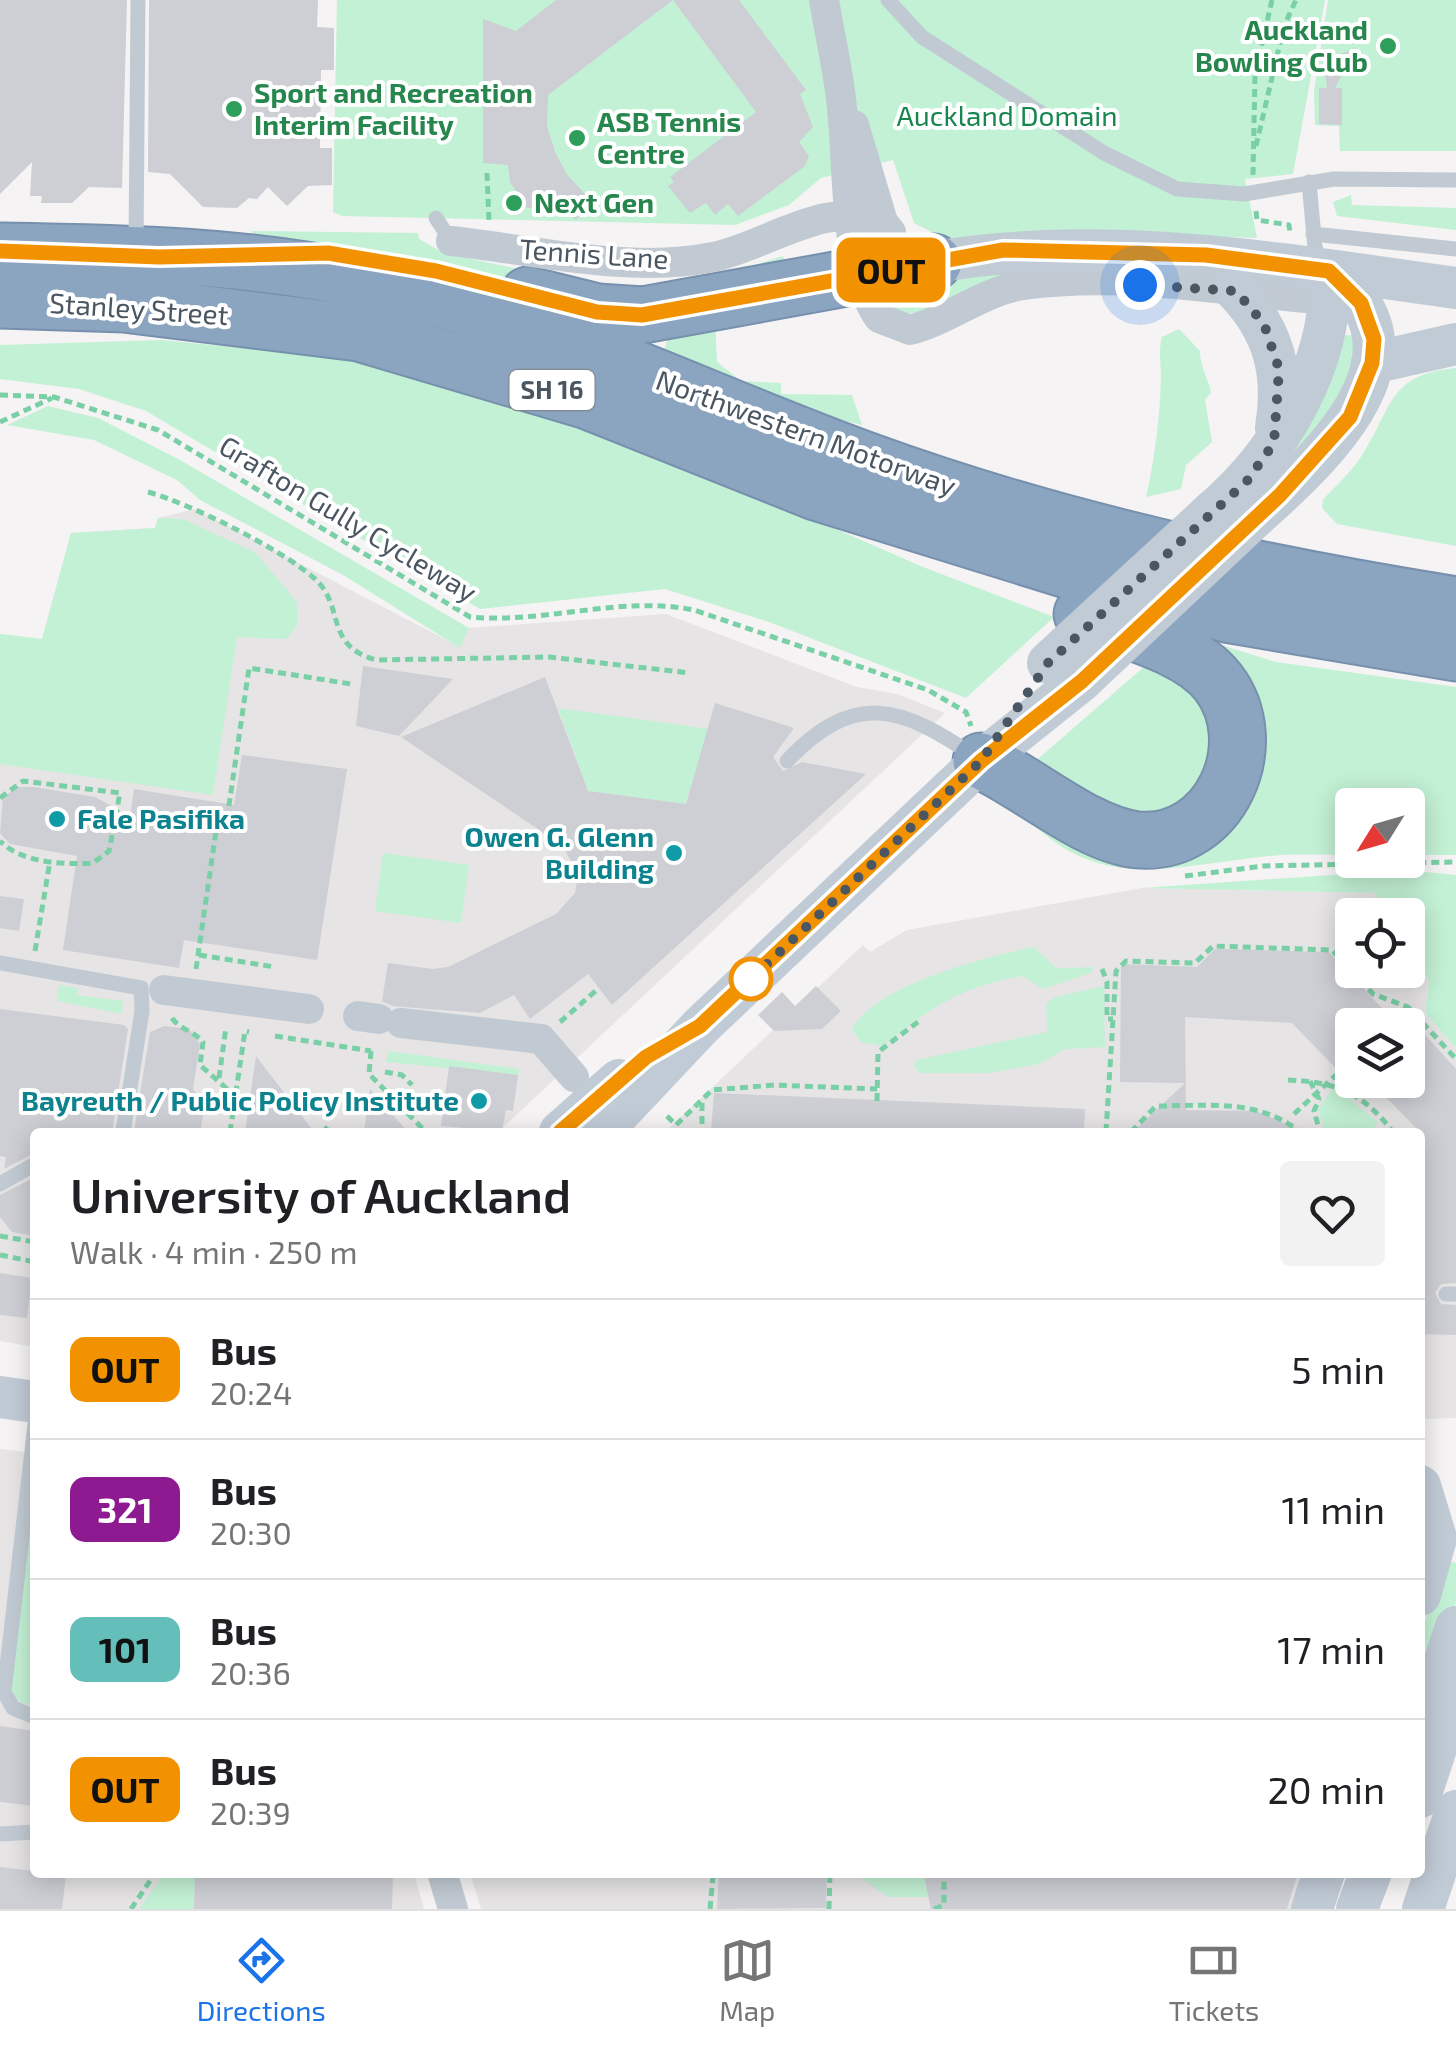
<!DOCTYPE html>
<html lang="en">
<head>
<meta charset="utf-8">
<style>
  body { margin:0; font-family:"Exo 2",sans-serif; background:#f2f2f2; color:#202124; height:100vh; display:flex; flex-direction:column; font-size:38px; white-space:nowrap }
  * { box-sizing:border-box; margin:0 }
  p { font-size:32px; color:#757577 }
  .icon { flex:none; width:55px; height:55px; fill:none; stroke:currentColor; stroke-width:2; stroke-linecap:round; stroke-linejoin:round }
  .map { position:relative; flex:1; overflow:hidden }
  .drawer { position:absolute; left:30px; top:1128px; width:1395px; height:750px; display:flex; flex-direction:column; background:#fff; border-radius:10px; box-shadow:0 5px 25px #0003 }
  .drawer>* { flex:none }
  .badge { padding:0 20px; border-radius:15px; font-size:35px; line-height:65px }
  .needle { width:65px; rotate:233deg }
  .controls { position:absolute; left:1335px; top:788px; display:grid; gap:20px }
  .controls a { display:grid; place-items:center; width:90px; height:90px; border-radius:10px; background:#fff; box-shadow:0 5px 25px #0003; font-size:50px }
  .you { position:absolute; width:50px; height:50px; margin:-25px; border:8px solid #fff; border-radius:50%; background:#1a73e8; box-shadow:0 0 0 15px #1a73e833 }
  .map>.badge { position:absolute; translate:-50% -50%; box-shadow:0 0 0 5px #fff }
  .round { display:grid; place-items:center; flex:none; width:105px; height:105px; border-radius:10px; background:#f2f2f2 }
  .headline { display:flex; align-items:center; justify-content:space-between; height:170px; padding:0 40px }
  h1 { font-size:48px; font-weight:600; line-height:75px }
  ul { padding:0; list-style:none }
  li { display:flex; align-items:center; gap:30px; height:140px; padding:0 40px; border-top:2px solid #e0e0e0 }
  li div { flex:1 }
  li b { display:block; font-size:38px }
  li em { font-style:normal }
  li .badge { min-width:110px; font-weight:700; text-align:center }
  .tab-bar { display:flex; justify-content:space-around; align-items:center; height:140px; border-top:2px solid #e0e0e0; background:#fff; font-size:28px; color:#757577 }
  .tab-bar a { display:grid; justify-items:center; gap:5px }
  .tab-bar .current { color:#1a73e8 }
  .map>svg:first-child { display:block }
</style>
</head>
<body>
<div class="map">
<svg width="1456" height="1909" viewBox="0 0 1456 1909">
  <rect width="100%" height="100%" fill="#f5f3f3"/>
  <g fill="#e6e4e5" fill-rule="evenodd">
    <polygon points="195,509 460,647 469,628 666,614 857,687 897,694 945,713 498,1132 35,1132 35,1347 0,1341 0,634 42,639 71,533 155,528 158,518"/>
    <path d="M1142,888L1376,893L1389,915H1352V970H1408V946L1429,981L1425,1013L1456,1048V1418L1420,1419V1132H665L863,945L870,952L907,930ZM1352,1025H1408V1080H1352Z"/>
    <polygon points="0,1449 35,1453 35,1872 414,1873 424,1909 0,1909"/>
    <polygon points="470,1873 1315,1873 1302,1909 481,1909"/>
  </g>
  <g fill="#c3f1d5">
    <polygon points="337,0 1325,0 1293,174 1245,179 1257,238 1042,231 945,239 914,223 893,160 821,178 789,205 735,225 342,216 333,212"/>
    <polygon points="1328,0 1456,0 1456,151 1340,151 1339,126 1315,125 1314,92"/>
    <polygon points="1351,195 1352,205 1456,208 1456,230 1337,216 1333,202"/>
    <polygon points="252,231 418,233 419,239 444,253 601,287 642,289 703,282 783,256 787,270 690,295 615,300 576,296 378,251 255,245"/>
    <path d="M1018,267C979,287 927,329 885,307L884,281Z"/>
    <polygon points="715,321 717,362 741,381 781,383 781,394 852,395 862,425 808,412 664,351 670,330"/>
    <path d="M1179,329L1200,351C1200,368 1208,377 1211,393L1205,400L1212,442L1186,465L1181,489L1146,497C1155,457 1160,417 1161,376C1161,361 1158,352 1162,337Z"/>
    <path d="M1342,335H1358C1374,386 1290,454 1258,486Z"/>
    <polygon points="161,340 356,359 494,392 700,470 923,567 1054,617 966,698 769,622 665,589 480,609 146,411 79,389 0,379 0,345"/>
    <path d="M1456,368V546L1337,524L1322,508L1323,500C1336,485 1354,470 1364,452C1393,406 1389,374 1456,368Z"/>
    <polygon points="48,406 98,418 180,460 469,628 460,648 343,575 200,500 177,480 94,440 7,425"/>
    <polygon points="158,518 183,519 256,553 297,602 297,625 287,639 237,637 213,795 0,764 0,634 42,639 71,533 155,528"/>
    <path d="M1195,637L1276,662L1456,687V855H1408V805H1352V855C1322,855 1290,853 1260,857C1146,871 1082,893 1003,790L1104,845L1226,818Z"/>
    <polygon points="1153,659 1201,690 1222,734 1194,803 1127,823 1031,765"/>
    <polygon points="558,708 709,729 685,804 588,791"/>
    <polygon points="383,853 469,865 461,923 375,911"/>
    <polygon points="1405,870 1456,875 1456,1048 1425,1013 1429,981 1408,946 1408,915 1389,915 1375,893 1142,888"/>
    <path d="M1034,947L1056,968L1093,967L1091,973L1043,989L1023,976C966,984 927,1009 883,1046L861,1042L852,1030C873,985 989,956 1034,947Z"/>
    <polygon points="59,985 78,988 77,995 123,1001 122,1014 57,1001"/>
    <polygon points="1104,986 1105,1047 1065,1049 1039,1064 988,1073 920,1073 914,1066 916,1060 1047,1032 1046,1004 1055,997"/>
    <polygon points="388,1051 519,1069 518,1075 386,1062"/>
    <polygon points="1334,1087 1378,1122 1374,1128 1326,1132 1318,1110"/>
    <polygon points="29,1531 35,1532 35,1705 20,1702 9,1690"/>
    <polygon points="1447,1560 1456,1563 1456,1602 1420,1715 1420,1635"/>
    <polygon points="165,1873 195,1873 194,1909 139,1909"/>
    <polygon points="854,1873 923,1873 928,1897 888,1897"/>
  </g>
  <g fill="#cdcfd5">
    <polygon points="0,0 127,0 122,188 89,187 72,203 41,203 42,196 30,196 32,162 0,194"/>
    <polygon points="149,0 318,0 317,27 334,28 334,70 321,70 320,148 332,148 332,185 308,186 287,206 268,187 257,199 249,198 237,208 203,207 170,174 148,172"/>
    <polygon points="556,0 739,0 806,90 800,94 813,127 799,142 809,156 805,166 738,216 728,204 715,215 706,203 690,213 668,186 674,182 670,177 756,112 673,0 548,95 547,126 555,152 568,176 593,202 576,220 568,212 544,214 538,208 527,208 510,182 508,165 483,163 483,19 516,31"/>
    <polygon points="1356,49 1335,88 1342,88 1342,125 1319,124 1319,88 1327,88 1324,59"/>
    <polygon points="363,666 453,679 399,736 356,726"/>
    <polygon points="545,677 588,791 686,804 715,703 794,728 773,757 783,771 802,762 866,774 612,1005 588,974 530,1019 514,995 480,1013 392,1006 382,1001 388,963 432,969 448,967 556,914 575,893 578,875 563,846 401,737"/>
    <polygon points="242,755 347,769 317,960 184,940 179,968 63,950 77,856 10,844 0,833 3,797 18,787 34,787 95,797 130,816 134,789 234,805"/>
    <polygon points="0,896 24,899 19,931 0,928"/>
    <polygon points="1215,949 1329,952 1398,1025 1352,1025 1352,1085 1292,1023 1185,1017 1186,1110 1256,1111 1305,1132 1133,1132 1185,1083 1120,1082 1121,964 1197,967"/>
    <polygon points="816,986 841,1011 822,1029 774,1031 758,1015 782,992 795,1006"/>
    <polygon points="0,1009 124,1025 128,1029 112,1132 35,1132 35,1153 4,1169 6,1157 0,1156"/>
    <polygon points="1408,1016 1456,1069 1456,1283 1441,1284 1435,1293 1441,1304 1456,1305 1456,1335 1420,1334 1420,1132 1369,1080 1408,1080"/>
    <polygon points="164,1026 189,1029 200,1044 193,1089 205,1106 200,1132 134,1132 150,1032"/>
    <polygon points="256,1056 314,1132 245,1132"/>
    <polygon points="449,1066 518,1075 513,1111 506,1110 502,1131 441,1126"/>
    <polygon points="370,1089 408,1132 364,1132"/>
    <polygon points="714,1093 1085,1109 1084,1132 711,1132"/>
    <polygon points="35,1177 35,1236 12,1232 0,1217 0,1195"/>
    <polygon points="0,1273 32,1278 27,1318 0,1315"/>
    <polygon points="0,1726 35,1731 35,1806 0,1802"/>
    <polygon points="0,1867 66,1875 62,1909 0,1909"/>
    <polygon points="195,1872 388,1872 393,1875 392,1909 194,1909"/>
    <polygon points="719,1872 827,1872 826,1908 717,1909"/>
    <polygon points="923,1872 1298,1872 1287,1909 931,1909"/>
  </g>
  <g fill="none" stroke-linecap="round" stroke-linejoin="round">
    <g stroke="#7690ad" stroke-width="59">
      <g id="highway">
        <path d="M0,251C122,253 250,255 370,282C543,320 702,401 868,461C1058,530 1256,573 1456,605"/>
        <polyline points="528,295 597,312 643,315 934,262"/>
        <polyline points="0,300 124,304 359,333 588,401 816,492 1145,594 1231,615 1456,653"/>
        <path d="M981,761C1028,782 1087,835 1138,840C1220,847 1266,744 1218,682C1189,645 1124,631 1082,614"/>
      </g>
    </g>
    <g stroke="#7ad0a6" stroke-width="5" stroke-dasharray="8 5" stroke-linecap="butt">
      <polyline points="1256,146 1284,26 1296,0"/>
      <polyline points="487,173 489,221"/>
      <polyline points="1253,175 1255,75 1272,0"/>
      <polyline points="1256,211 1257,220 1289,225 1290,232"/>
      <path d="M0,395L54,397L158,430L470,617C545,624 621,595 694,610L928,690L966,712L971,726"/>
      <polyline points="0,422 52,398"/>
      <path d="M148,492C191,504 281,549 314,578C346,606 323,645 376,660L549,657L690,673"/>
      <path d="M0,798L23,781L120,793L109,851L93,863C65,865 21,863 0,841"/>
      <polyline points="227,819 249,668 351,684"/>
      <polyline points="1185,876 1264,866 1456,862"/>
      <polyline points="35,951 50,861"/>
      <polyline points="199,955 275,967"/>
      <polyline points="196,969 218,817 231,820"/>
      <polyline points="1102,969 1107,982 1107,1019 1113,1019"/>
      <path d="M172,1018C180,1030 193,1030 203,1042L200,1065L235,1096"/>
      <polyline points="560,1022 599,988"/>
      <polyline points="275,1036 371,1051"/>
      <polyline points="371,1051 369,1074 426,1132"/>
      <polyline points="385,1072 402,1075 412,1085"/>
      <polyline points="219,1078 226,1027"/>
      <path d="M1288,1080C1336,1082 1362,1092 1393,1132"/>
      <polyline points="1310,1081 1319,1099 1314,1111 1320,1132"/>
      <polyline points="877,1101 878,1052 918,1022"/>
      <polyline points="667,1116 676,1125 712,1090 775,1085 877,1089"/>
      <polyline points="702,1124 702,1101"/>
      <polyline points="324,1127 330,1132"/>
      <polyline points="230,1132 245,1031 249,1032"/>
      <polyline points="1106,1132 1116,971 1126,961 1195,963 1213,946 1332,950 1373,994 1408,1007 1456,1059"/>
      <path d="M1131,1132L1156,1106C1208,1106 1258,1098 1300,1132"/>
      <polyline points="0,1236 35,1242"/>
      <polyline points="0,1255 35,1262"/>
      <polyline points="131,1909 156,1872"/>
      <polyline points="710,1909 713,1876"/>
      <polyline points="829,1909 830,1872"/>
      <polyline points="934,1909 944,1905 944,1872"/>
    </g>
    <g stroke="#c1cad2" stroke-width="15">
      <polyline points="888,0 922,37 1104,153 1177,189 1244,194 1334,179 1456,180"/>
      <polyline points="1309,182 1315,248 1325,265"/>
      <polyline points="436,218 451,241"/>
      <polyline points="1313,234 1456,249"/>
      <polyline points="136,247 138,0"/>
      <path d="M787,761C854,690 901,706 974,756"/>
      <polyline points="0,963 141,988 142,1011 123,1132"/>
      <polyline points="0,1184 35,1164"/>
      <polyline points="1446,1294 1456,1294"/>
      <polyline points="35,1425 4,1692 13,1708 35,1717"/>
      <polyline points="0,1834 35,1832"/>
    </g>
    <g stroke="#c1cad2" stroke-width="30">
      <path d="M824,0C829,30 836,61 840,91C850,158 840,262 879,318L910,330C950,320 982,291 1024,285C1127,270 1245,294 1348,302"/>
      <polyline points="854,125 883,222 891,232"/>
      <path d="M451,241C535,250 630,274 713,257C767,246 827,198 883,222"/>
      <polyline points="164,990 309,1009"/>
      <polyline points="358,1016 379,1019"/>
      <polyline points="401,1023 541,1039 574,1077"/>
      <polyline points="442,1872 453,1909"/>
    </g>
    <g stroke="#c1cbd6" stroke-width="42">
      <path d="M934,262C1107,233 1284,264 1456,288"/>
      <path d="M1236,291C1274,331 1285,373 1276,428"/>
      <polyline points="1372,363 1456,344"/>
      <path d="M1213,511C1280,453 1335,361 1329,271"/>
      <path d="M1253,519C1304,473 1411,381 1361,304C1353,291 1340,281 1329,271"/>
      <polyline points="560,1132 619,1080"/>
      <polyline points="601,1132 701,1026 981,761 1081,681"/>
      <polyline points="0,1397 35,1402"/>
      <polyline points="1420,1486 1436,1538 1420,1595"/>
      <polyline points="1427,1715 1456,1627"/>
      <polyline points="1420,1797 1456,1687"/>
      <polyline points="1312,1909 1324,1872"/>
      <polyline points="1357,1909 1371,1872"/>
      <polyline points="1423,1909 1456,1811"/>
    </g>
    <use href="#highway" stroke="#8ba5c1" stroke-width="55"/>
    <polyline stroke="#7ad0a6" stroke-width="5" stroke-dasharray="8 5" stroke-linecap="butt" points="1294,1114 1336,1075"/>
    <g stroke="#c1cbd6" stroke-width="42">
      <polyline points="1048,663 1213,511"/>
      <polyline points="1081,681 1253,519"/>
    </g>
  </g>
  <g fill="none" stroke-linecap="round" stroke-linejoin="round">
    <g stroke="#fff" stroke-width="22">
      <polyline id="line" points="0,251 159,257 328,253 436,271 597,312 642,315 1003,250 1206,255 1329,271 1361,303 1374,339 1372,363 1350,417 1280,495 1082,681 981,761 700,1026 646,1057 560,1132"/>
    </g>
    <use href="#line" stroke="#f39200" stroke-width="15"/>
    <polyline stroke="#4a5661" stroke-width="10" stroke-dasharray="0 18" points="751,979 746,984 981,761 1048,663 1247,481 1274,443 1279,369 1264,324 1236,291 1140,285"/>
  </g>
  <g fill="#2e9e5b" stroke="#fff" stroke-width="4">
    <circle cx="1388" cy="46" r="10"/>
    <circle cx="234" cy="109" r="10"/>
    <circle cx="577" cy="138" r="10"/>
    <circle cx="514" cy="203" r="10"/>
  </g>
  <g fill="#0f9aa8" stroke="#fff" stroke-width="4">
    <circle cx="57" cy="819" r="10"/>
    <circle cx="674" cy="853" r="10"/>
    <circle cx="479" cy="1101" r="10"/>
  </g>
  <circle fill="#fff" stroke="#f39200" stroke-width="5" cx="751" cy="979" r="20"/>
  <g text-anchor="middle" stroke-width="8" stroke-linejoin="round" paint-order="stroke">
    <rect fill="#fff" stroke="#808990" stroke-width="2.5" x="509.5" y="370" width="85" height="40" rx="8"/>
    <g font-size="25" font-weight="bold" fill="#4a5661">
      <text x="552" y="399">SH 16</text>
    </g>
    <g font-size="28" font-weight="bold" fill="#27864d" stroke="#fff" text-anchor="start">
      <text x="1368" y="40" text-anchor="end">Auckland<tspan x="1368" dy="32">Bowling Club</tspan></text>
      <text x="254" y="103">Sport and Recreation<tspan x="254" dy="32">Interim Facility</tspan></text>
      <text x="597" y="132">ASB Tennis<tspan x="597" dy="32">Centre</tspan></text>
      <text x="534" y="213">Next Gen</text>
    </g>
    <g font-size="28" fill="#17864f" stroke="#fff">
      <text x="1007" y="126">Auckland Domain</text>
    </g>
    <g font-size="28" fill="#4a5661" stroke="#fff">
      <text transform="translate(594 254) rotate(4)" y="10">Tennis Lane</text>
      <text transform="translate(139 309) rotate(4)" y="10">Stanley Street</text>
      <text transform="translate(806 433) rotate(20)" y="10">Northwestern Motorway</text>
      <text transform="translate(348 519) rotate(31)" y="10">Grafton Gully Cycleway</text>
    </g>
    <g font-size="28" font-weight="bold" fill="#0d838f" stroke="#fff" text-anchor="end">
      <text x="77" y="829" text-anchor="start">Fale Pasifika</text>
      <text x="654" y="847">Owen G. Glenn<tspan x="654" dy="32">Building</tspan></text>
      <text x="459" y="1111">Bayreuth / Public Policy Institute</text>
    </g>
  </g>
</svg>
<div class="controls">
<a><svg class="needle" viewBox="-14 -14 28 28"><path d="M0-13l5 13h-10z" fill="#e53935"/><path d="M0 13l5-13h-10z" fill="#757577"/></svg></a>
<a><svg class="icon" aria-label="locate" viewBox="0 0 24 24"><circle cx="12" cy="12" r="6"/><path d="M12 2v4M12 18v4M2 12h4M18 12h4"/></svg></a>
<a><svg class="icon" aria-label="layers" viewBox="0 0 24 24"><path d="M12 4l9 5-9 5-9-5zM3 14l9 5 9-5"/></svg></a>
</div>
<div class="you" style="left:1140px;top:285px"></div>
<b class="badge" style="left:891px;top:270px;background:#f39200;color:#111">OUT</b>
<section class="drawer">
<div class="headline"><div><h1>University of Auckland</h1><p>Walk · 4 min · 250 m</p></div><a class="round"><svg class="icon" aria-label="heart" viewBox="0 0 24 24"><path d="M12 20l-8-8c-3-5 5-10 8-4 3-6 11-1 8 4z"/></svg></a></div>
<ul>
<li><span class="badge" style="background:#f39200;color:#111">OUT</span><div><b>Bus</b><p>20:24</p></div><em>5 min</em></li>
<li><span class="badge" style="background:#8d1a90;color:#fff">321</span><div><b>Bus</b><p>20:30</p></div><em>11 min</em></li>
<li><span class="badge" style="background:#64bfbb;color:#111">101</span><div><b>Bus</b><p>20:36</p></div><em>17 min</em></li>
<li><span class="badge" style="background:#f39200;color:#111">OUT</span><div><b>Bus</b><p>20:39</p></div><em>20 min</em></li>
</ul>
</section>
</div>
<nav class="tab-bar">
<a class="current"><svg class="icon" aria-label="directions" viewBox="0 0 24 24"><path d="M12 3l9 9-9 9-9-9zM9 14v-3h6M13 9l2 2-2 2"/></svg>Directions</a>
<a><svg class="icon" aria-label="map" viewBox="0 0 24 24"><path d="M3 6l6-2 6 2 6-2v14l-6 2-6-2-6 2zM9 4v14M15 6v14"/></svg>Map</a>
<a><svg class="icon" aria-label="tickets" viewBox="0 0 24 24"><path d="M3 7h18v10H3zM15 7v10"/></svg>Tickets</a>
</nav>
</body>
</html>
